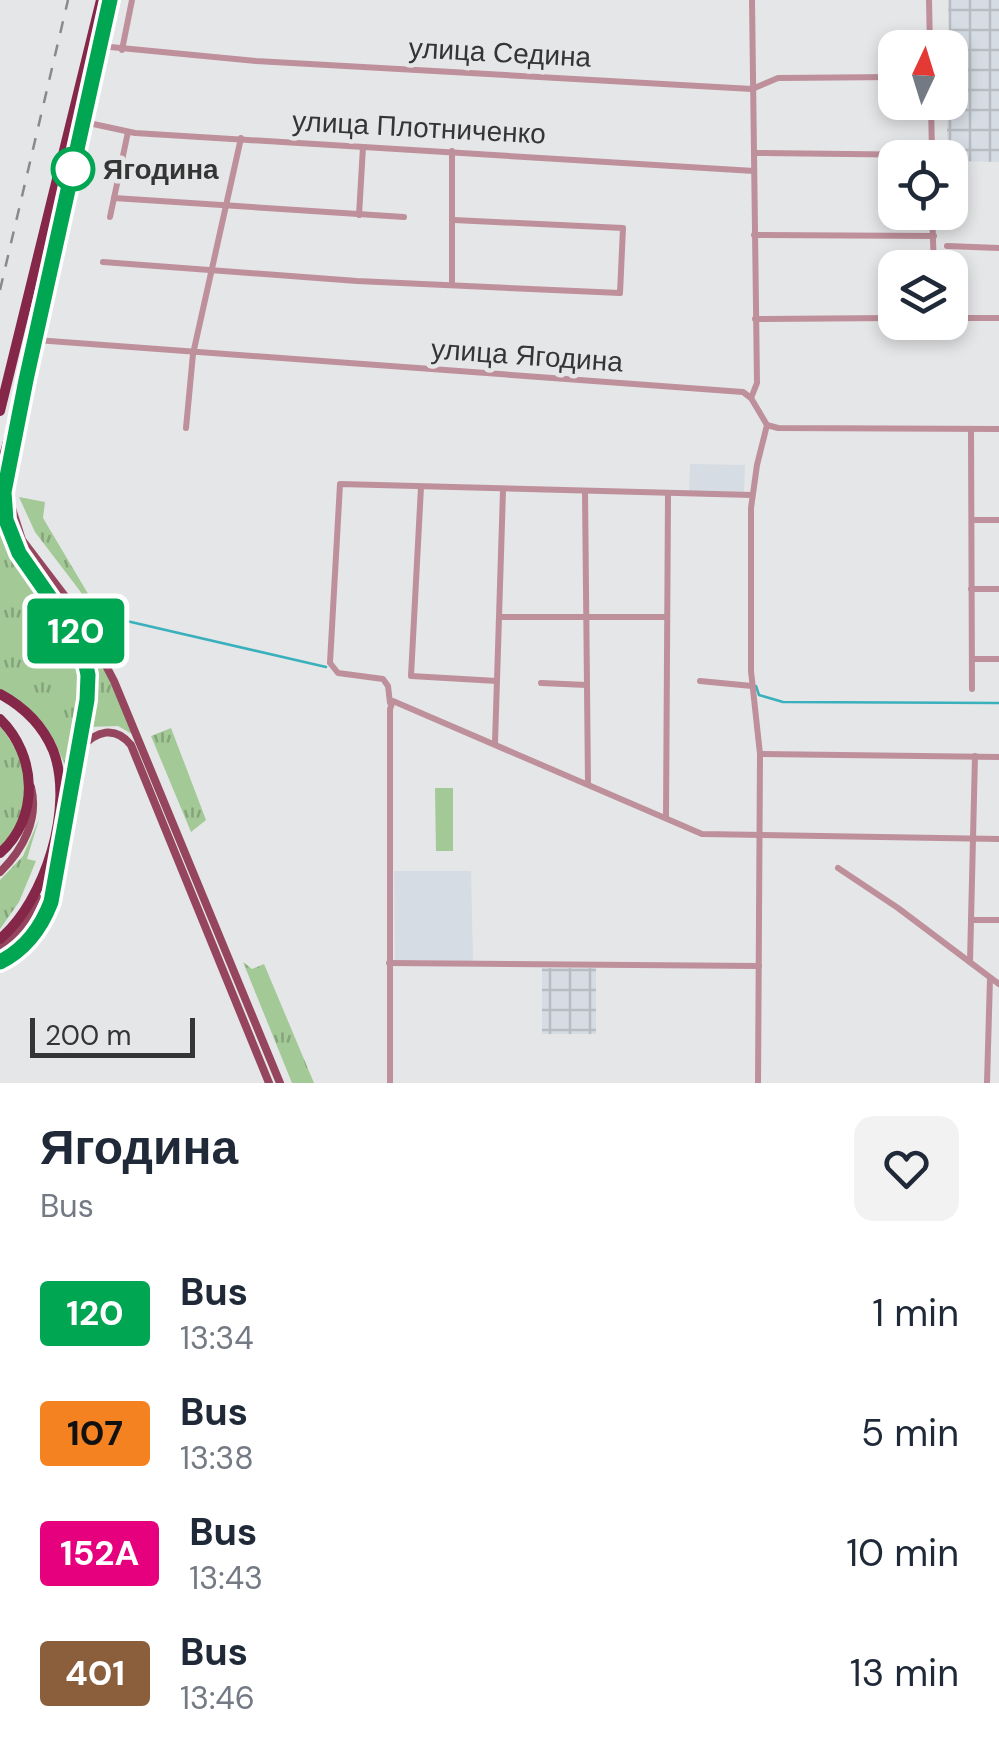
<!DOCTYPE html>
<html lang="en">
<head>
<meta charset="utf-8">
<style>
  body { margin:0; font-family:"DM Sans",sans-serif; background:#f2f2f3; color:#1f2937; height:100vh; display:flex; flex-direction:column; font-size:38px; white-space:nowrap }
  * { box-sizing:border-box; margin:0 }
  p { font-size:32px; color:#747a83 }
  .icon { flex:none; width:55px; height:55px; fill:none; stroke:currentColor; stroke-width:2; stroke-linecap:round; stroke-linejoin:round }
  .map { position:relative; height:1083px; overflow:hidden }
  .side { display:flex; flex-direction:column; background:#fff; flex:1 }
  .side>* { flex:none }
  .badge { padding:0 20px; border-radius:8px; font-size:35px; line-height:65px }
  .needle { width:65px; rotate:4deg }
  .controls { position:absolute; left:878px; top:30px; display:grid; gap:20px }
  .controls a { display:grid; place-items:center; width:90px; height:90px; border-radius:20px; background:#fff; box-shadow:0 5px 15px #0003; font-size:50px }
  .scale { position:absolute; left:30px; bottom:25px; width:165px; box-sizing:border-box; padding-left:10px; border:5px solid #353536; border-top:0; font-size:28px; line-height:35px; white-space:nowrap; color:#353536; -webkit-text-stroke:8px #e5e6e7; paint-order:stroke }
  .map>.badge { position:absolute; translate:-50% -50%; box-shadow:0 0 0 5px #fff }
  .round { display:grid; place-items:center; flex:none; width:105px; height:105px; border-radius:20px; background:#f2f2f3 }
  .overview { display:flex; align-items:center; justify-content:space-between; height:170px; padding:0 40px }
  h1 { font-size:48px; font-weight:800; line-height:75px }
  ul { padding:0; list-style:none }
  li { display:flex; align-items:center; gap:30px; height:120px; padding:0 40px }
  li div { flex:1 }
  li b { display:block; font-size:38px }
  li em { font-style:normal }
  li .badge { min-width:110px; font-weight:700; text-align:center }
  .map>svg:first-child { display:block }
</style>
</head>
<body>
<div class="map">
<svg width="999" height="1083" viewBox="0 0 999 1083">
  <defs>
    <pattern id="industrial-grid" width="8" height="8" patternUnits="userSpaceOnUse" patternTransform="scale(2.5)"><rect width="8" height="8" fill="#d6dce3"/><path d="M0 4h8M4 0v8" fill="none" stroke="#b8bdc3"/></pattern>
    <pattern id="grass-tufts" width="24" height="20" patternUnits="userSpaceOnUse" patternTransform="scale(2.5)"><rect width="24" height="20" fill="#a2c996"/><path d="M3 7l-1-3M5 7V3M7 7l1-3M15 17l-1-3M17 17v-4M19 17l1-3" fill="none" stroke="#85a47b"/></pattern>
  </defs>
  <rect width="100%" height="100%" fill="#e5e6e7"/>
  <g fill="#d6dce3">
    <polygon points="690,464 745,465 744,493 689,492"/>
    <polygon points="394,871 471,871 473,961 395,960"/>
  </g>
  <g fill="url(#industrial-grid)">
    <polygon points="948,0 999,0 999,162 950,161 947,157 947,103 950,102"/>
    <rect x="542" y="968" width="54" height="66"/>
  </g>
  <g fill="url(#grass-tufts)">
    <path d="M0,481C1,572 57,583 81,655C93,694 76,741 69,779C57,737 39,710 0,689Z"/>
    <polygon points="19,497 45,502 43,518 128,661 120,665 80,591 35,532"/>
    <path d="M91,655C110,664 124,714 132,734L118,726L89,727L95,689Z"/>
    <polygon points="0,725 23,760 26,810 0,851"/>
    <polygon points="171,728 206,820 191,832 151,736"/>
    <polygon points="39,819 27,859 36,861 19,902 0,929 0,880 23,856"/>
    <polygon points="243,962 252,969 264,964 314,1083 292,1083"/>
  </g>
  <polygon fill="#a2c996" points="435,788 453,788 453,851 436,851"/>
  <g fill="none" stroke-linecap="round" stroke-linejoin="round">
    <g stroke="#3ab0bd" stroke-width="2.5">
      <polyline points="105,616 326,667"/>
      <polyline points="756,686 759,695 783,702 999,703"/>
    </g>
    <g stroke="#be909b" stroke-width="6">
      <polyline points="929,0 930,48"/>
      <polyline points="100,46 256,61 752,89 778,78 895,77"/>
      <polyline points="122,50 132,0"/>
      <polyline points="931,102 932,156"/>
      <polyline points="84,122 135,133 754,171"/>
      <polyline points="754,153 932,155"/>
      <polyline points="114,198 404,217"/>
      <polyline points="932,212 934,268"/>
      <polyline points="359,215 363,147"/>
      <polyline points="110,217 128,132"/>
      <polyline points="754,235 934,236"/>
      <polyline points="947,246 999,248"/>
      <polyline points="103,262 357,281 620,293 623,228 454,220"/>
      <polyline points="452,283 452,151"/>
      <polyline points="950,318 999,318"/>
      <polyline points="755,319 895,318"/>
      <polyline points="36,340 743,392 751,398 767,425 778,428 999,429"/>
      <polyline points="751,398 757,383 752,0"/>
      <polyline points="186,428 193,354 241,138"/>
      <polyline points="971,429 972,689"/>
      <polyline points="421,487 411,676 497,681"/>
      <polyline points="585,491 588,784"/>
      <polyline points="972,520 999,520"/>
      <polyline points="971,589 999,589"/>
      <polyline points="499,617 667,617"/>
      <polyline points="972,659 999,659"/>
      <polyline points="700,681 752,686"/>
      <polyline points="541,683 587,685"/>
      <polyline points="390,703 388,686 383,679 338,673 330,663 340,484 752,495"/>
      <polyline points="495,743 503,491"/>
      <polyline points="760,754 999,757"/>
      <polyline points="666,818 668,494"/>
      <polyline points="838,868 898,908 999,984"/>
      <polyline points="973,920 999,920"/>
      <polyline points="970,962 975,756"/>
      <polyline points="389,963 759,966"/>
      <polyline points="390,1083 390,709 393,701 702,834 999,839"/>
      <polyline points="758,1083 760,754 751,671 751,508 757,465 767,425"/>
      <polyline points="987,1083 990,978"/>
    </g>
    <g stroke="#95455d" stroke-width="8">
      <polyline points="10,461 10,502 22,540 80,616 114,681 280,1083"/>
      <polyline points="9,466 17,425"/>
      <path d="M81,748C96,731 115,725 131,745L269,1083"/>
      <path d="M0,872C23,850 39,819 31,787"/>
      <polyline points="0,950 22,928 37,897"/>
      <path d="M0,962C25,948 41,928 51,902L89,687C89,608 1,570 5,489"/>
    </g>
    <g stroke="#842748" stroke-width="10">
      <polyline points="0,411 101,0"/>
      <polyline points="0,471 37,334 110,0"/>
      <path d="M0,694C24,707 42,724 53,750C75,806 45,901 0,939"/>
      <path d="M0,719C37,755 40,818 0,853"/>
    </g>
    <polyline stroke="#8a8a8b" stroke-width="2.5" stroke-dasharray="12 12" stroke-linecap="butt" points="0,290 68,0"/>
  </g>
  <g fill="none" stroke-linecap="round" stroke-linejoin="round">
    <g stroke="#fff" stroke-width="22">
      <path id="line" d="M0,962C26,949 41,928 51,902L87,700L88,675L81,642L19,553L6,520L4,492L26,380L110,0"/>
    </g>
    <use href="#line" stroke="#00a651" stroke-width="15"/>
  </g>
  <circle fill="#fff" stroke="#00a651" stroke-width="5" cx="73" cy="169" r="20"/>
  <g text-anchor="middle" stroke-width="9" stroke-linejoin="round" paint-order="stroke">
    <g font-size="28" fill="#353536" stroke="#e5e6e7">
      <text transform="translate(500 52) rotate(3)" y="10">улица Седина</text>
      <text transform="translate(419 127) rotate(3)" y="10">улица Плотниченко</text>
      <text transform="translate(527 355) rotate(4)" y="10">улица Ягодина</text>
    </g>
    <g font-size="28" font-weight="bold" fill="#353536" stroke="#e5e6e7" text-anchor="start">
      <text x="103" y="179">Ягодина</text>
    </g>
  </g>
</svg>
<div class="controls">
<a><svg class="needle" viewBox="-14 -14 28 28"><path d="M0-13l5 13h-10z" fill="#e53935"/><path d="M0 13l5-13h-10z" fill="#747a83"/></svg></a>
<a><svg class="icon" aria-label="locate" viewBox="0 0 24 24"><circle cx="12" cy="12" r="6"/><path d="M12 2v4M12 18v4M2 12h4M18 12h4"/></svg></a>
<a><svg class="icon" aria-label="layers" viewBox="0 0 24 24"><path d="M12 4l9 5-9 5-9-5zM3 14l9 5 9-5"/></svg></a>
</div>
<div class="scale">200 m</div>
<b class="badge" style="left:76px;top:631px;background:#00a651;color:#fff">120</b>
</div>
<section class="side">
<div class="overview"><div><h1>Ягодина</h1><p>Bus</p></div><a class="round"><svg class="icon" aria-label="heart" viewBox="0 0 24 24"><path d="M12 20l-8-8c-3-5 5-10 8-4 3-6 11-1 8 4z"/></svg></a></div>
<ul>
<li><span class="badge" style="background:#00a651;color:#fff">120</span><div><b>Bus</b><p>13:34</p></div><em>1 min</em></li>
<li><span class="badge" style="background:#f58220;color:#111">107</span><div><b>Bus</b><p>13:38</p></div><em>5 min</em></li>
<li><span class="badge" style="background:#e6007e;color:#fff">152A</span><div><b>Bus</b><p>13:43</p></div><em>10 min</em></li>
<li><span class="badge" style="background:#8b5e3c;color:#fff">401</span><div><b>Bus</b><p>13:46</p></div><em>13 min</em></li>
</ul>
</section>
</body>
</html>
